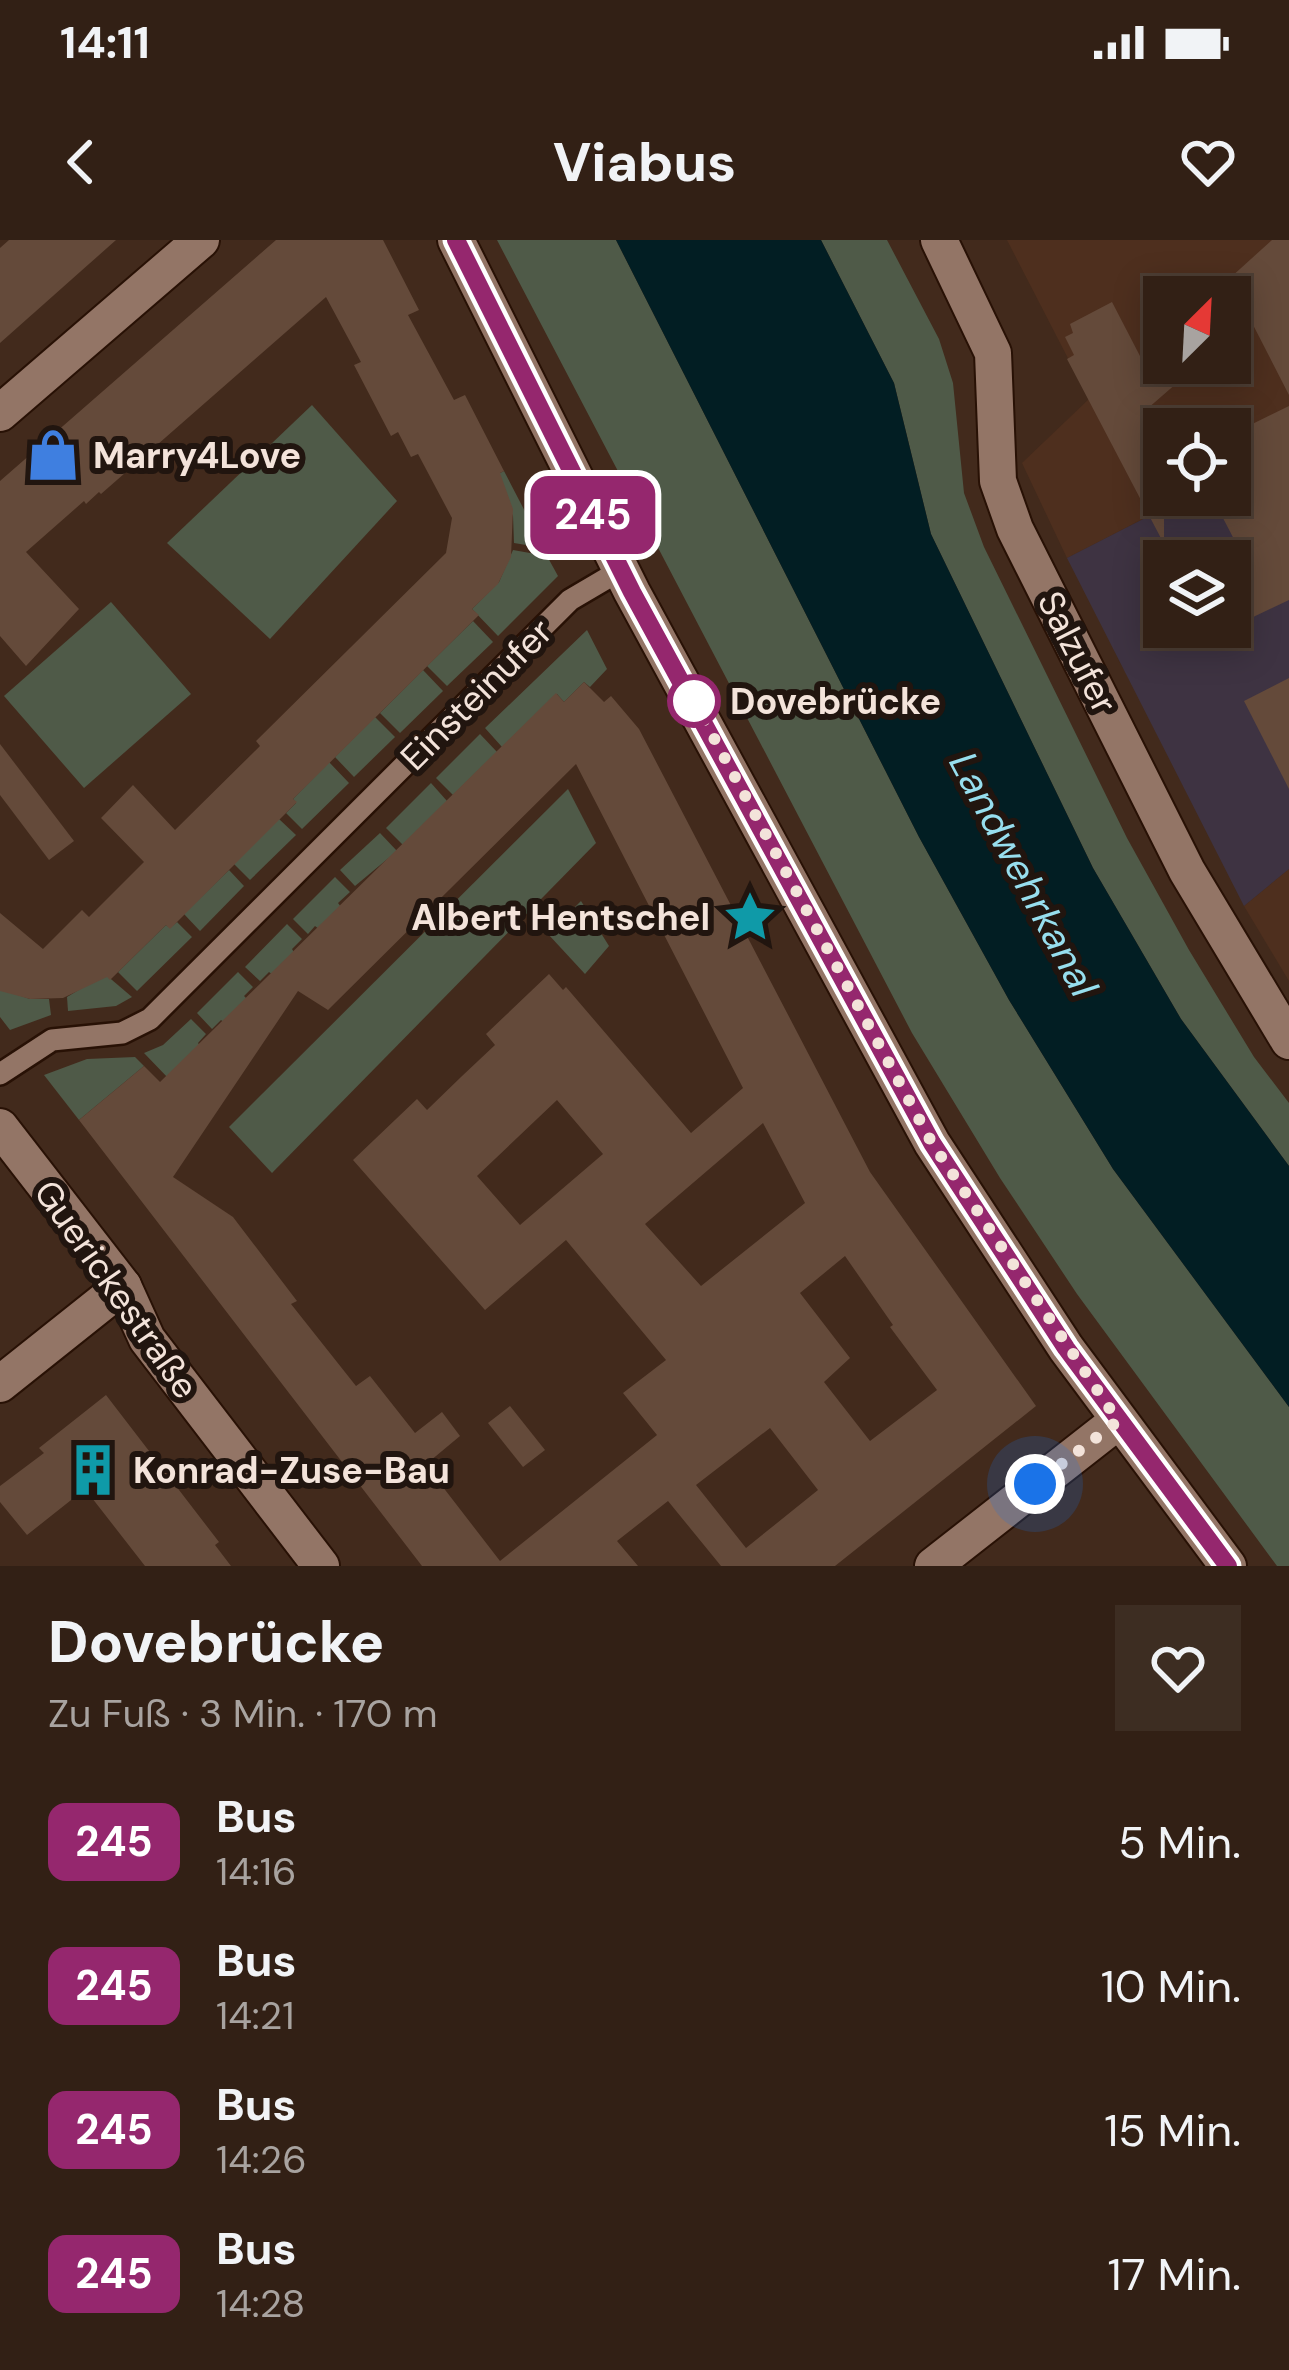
<!DOCTYPE html>
<html lang="de">
<head>
<meta charset="utf-8">
<style>
  body { margin:0; font-family:"DM Sans",sans-serif; background:#3d2d22; color:#f1f3f6; height:100vh; display:flex; flex-direction:column; font-size:45px; white-space:nowrap }
  * { box-sizing:border-box; margin:0 }
  p { font-size:39px; color:#a8a3a0 }
  .icon { flex:none; width:66px; height:66px; fill:none; stroke:currentColor; stroke-width:2; stroke-linecap:round; stroke-linejoin:round }
  .map { position:relative; height:1326px; overflow:hidden }
  .side { display:flex; flex-direction:column; background:#322015; flex:1 }
  .side>* { flex:none }
  .badge { padding:0 24px; border-radius:18px; font-size:42px; line-height:78px }
  .needle { width:78px; rotate:24deg }
  .fabs { position:absolute; left:1143px; top:36px; display:grid; gap:24px }
  .fabs a { display:grid; place-items:center; width:108px; height:108px; border-radius:0px; background:#322015; box-shadow:0 6px 30px #0003,0 0 0 3px #4d3e34; font-size:60px }
  .you { position:absolute; width:60px; height:60px; margin:-30px; border:9px solid #fff; border-radius:50%; background:#1a73e8; box-shadow:0 0 0 18px #1a73e833 }
  .map>.badge { position:absolute; translate:-50% -50%; box-shadow:0 0 0 6px #fff }
  .round { display:grid; place-items:center; flex:none; width:126px; height:126px; border-radius:0px; background:#3d2d22 }
  .overview { display:flex; align-items:center; justify-content:space-between; height:204px; padding:0 48px }
  h1 { font-size:57px; font-weight:800; line-height:90px }
  ul { padding:0; list-style:none }
  li { display:flex; align-items:center; gap:36px; height:144px; padding:0 48px }
  li div { flex:1 }
  li b { display:block; font-size:45px }
  li em { font-style:normal }
  li .badge { min-width:132px; font-weight:700; text-align:center }
  .status { display:flex; justify-content:space-between; align-items:center; height:84px; padding:0 60px; background:#322015; direction:ltr }
  .status svg { height:33px; fill:currentColor }
  header { display:flex; justify-content:space-between; align-items:center; height:156px; padding:0 48px; background:#322015; font-size:54px; font-weight:800 }
  .map>svg:first-child { display:block }
</style>
</head>
<body>
<div class="status"><b>14:11</b><svg viewBox="0 0 49 12"><path d="M0 12V9h3v3zM5 12V6h3v6zM10 12V3h3v9zM15 12V0h3v12zM26 1h20v11H26zM47 4h2v5h-2z"/></svg></div>
<header><svg class="icon" aria-label="back" viewBox="0 0 24 24"><path d="M15 5l-7 7 7 7"/></svg>Viabus<svg class="icon" aria-label="heart" viewBox="0 0 24 24"><path d="M12 20l-8-8c-3-5 5-10 8-4 3-6 11-1 8 4z"/></svg></header>
<div class="map">
<svg width="1289" height="1326" viewBox="0 0 1289 1326">
  <rect width="100%" height="100%" fill="#422a1c"/>
  <g fill="#4e2f1e" fill-rule="evenodd">
    <path d="M1007,0H1289V203L1230,234V189H1164V255H1190L1067,318L1022,223L1089,159ZM1164,57H1230V123H1164Z"/>
    <polygon points="1289,629 1289,741 1244,666"/>
  </g>
  <path fill="#3e3342" fill-rule="evenodd" d="M1289,203V629L1244,666L1067,318L1190,255H1230ZM1164,321H1230V387H1164Z"/>
  <g fill="#4f5a48">
    <polygon points="497,0 616,0 919,597 1009,760 1113,929 1289,1167 1289,1326 1277,1326 1077,1054 1000,938 912,793"/>
    <polygon points="821,0 887,0 939,99 953,143 964,253 984,307 1127,598 1189,710 1254,817 1289,863 1289,926 1181,779 1093,628 931,294 894,143"/>
    <polygon points="312,165 397,261 270,399 167,303"/>
    <polygon points="504,231 544,308 514,303 513,276 496,235"/>
    <polygon points="513,310 547,316 558,336 498,396 472,369 499,342"/>
    <polygon points="111,362 191,454 84,548 4,456"/>
    <polygon points="473,381 493,402 447,446 427,426"/>
    <polygon points="587,390 607,429 590,447 584,442 564,462 557,454 502,507 485,488"/>
    <polygon points="423,430 443,451 400,493 380,473"/>
    <polygon points="375,477 395,497 354,537 335,517"/>
    <polygon points="480,494 497,512 453,555 436,538"/>
    <polygon points="329,522 349,543 302,589 286,573 296,563 293,559"/>
    <polygon points="431,543 447,561 403,605 386,588"/>
    <polygon points="568,549 596,603 272,933 229,887"/>
    <polygon points="279,579 296,595 250,640 234,624"/>
    <polygon points="380,593 397,611 355,646 340,630"/>
    <polygon points="229,630 244,646 200,691 184,674"/>
    <polygon points="335,637 350,652 338,663 341,667 319,689 315,686 308,694 293,679"/>
    <polygon points="581,661 609,706 585,734 548,694"/>
    <polygon points="177,682 192,697 137,751 118,732 166,685 170,688"/>
    <polygon points="287,684 302,699 292,709 295,714 273,735 269,732 260,741 245,727"/>
    <polygon points="238,732 253,747 244,756 248,760 225,783 221,780 212,789 197,773"/>
    <polygon points="105,734 132,757 116,766 68,771 67,757"/>
    <polygon points="0,749 30,759 49,759 51,775 10,790 0,777"/>
    <polygon points="191,779 206,794 198,803 201,807 169,839 144,813 163,805"/>
    <polygon points="135,817 144,826 79,880 44,835 87,819"/>
  </g>
  <polygon fill="#021e23" points="616,0 821,0 894,143 931,294 1093,628 1181,779 1289,926 1289,1167 1113,929 1009,760 919,597"/>
  <g fill="#644a3a" fill-rule="evenodd">
    <polygon points="9,0 116,0 0,103 0,8"/>
    <polygon points="276,0 383,0 419,70 408,75 454,160 465,155 504,231 500,233 513,269 511,317 498,344 472,369 479,375 293,559 297,562 170,689 166,685 110,740 107,737 63,758 30,759 0,751 0,673 43,709 82,670 89,677 144,622 101,578 133,545 175,590 260,506 256,501 446,313 452,278 418,214 411,217 398,192 391,196 354,125 361,122 326,57 101,254 99,252 86,264 84,261 26,312 79,369 26,426 0,396 0,241"/>
    <polygon points="1272,0 1289,0 1289,155 1250,79 1230,97 1230,38"/>
    <polygon points="1112,62 1140,116 1164,96 1164,123 1200,123 1147,169 1161,186 1157,201 1164,215 1164,304 1067,119 1074,115 1065,97 1073,93 1070,84"/>
    <polygon points="1289,166 1289,360 1249,379 1230,341 1230,321 1220,321 1217,315 1237,305 1211,255 1230,255 1230,195"/>
    <polygon points="1289,438 1289,549 1244,461"/>
    <path d="M584,442L604,462L611,456L639,489L870,932L1036,1166L835,1326H721L668,1261L617,1301L638,1326H422L79,880L144,826L160,842L556,453L564,462ZM576,524L743,848L691,893L566,747L563,750L549,734L486,794L495,805L461,837L427,870L417,859L353,920L485,1070L566,1000L666,1120L623,1153L657,1195L500,1321L429,1229L434,1225L430,1221L460,1196L442,1172L415,1193L370,1136L356,1146L291,1064L297,1061L233,977L173,937L298,751L328,770ZM557,860L603,914L520,985L477,936ZM763,883L805,963L701,1046L645,984ZM845,1016L893,1085L890,1087L937,1150L870,1201L824,1142L850,1118L800,1053ZM770,1188L818,1250L746,1308L696,1245Z"/>
    <polygon points="0,504 74,601 49,620 0,555"/>
    <polygon points="106,1155 219,1302 215,1305 231,1326 145,1326 85,1249 27,1295 0,1262 0,1246 44,1213 39,1208"/>
    <polygon points="510,1166 545,1210 523,1227 488,1183"/>
  </g>
  <g fill="none" stroke-linecap="round" stroke-linejoin="round">
    <g stroke="#281105" stroke-width="26">
      <polyline id="service" points="0,834 52,800 122,793 150,779 570,360 621,330"/>
    </g>
    <g stroke="#281105" stroke-width="40">
      <g id="minor">
        <polyline points="0,887 123,1046 147,1099 321,1326"/>
        <polyline points="0,1144 123,1046"/>
        <polyline points="933,1326 1118,1181"/>
      </g>
    </g>
    <g stroke="#281105" stroke-width="40">
      <g id="tertiary">
        <polyline points="456,0 632,352 932,903 1066,1108 1228,1326"/>
        <polyline points="939,0 993,113 998,241 1015,289 1187,631 1289,801"/>
        <polyline points="0,173 201,0"/>
      </g>
    </g>
    <use href="#service" stroke="#937566" stroke-width="21"/>
    <use href="#minor" stroke="#937566" stroke-width="36"/>
    <use href="#tertiary" stroke="#937566" stroke-width="36"/>
  </g>
  <g fill="none" stroke-linecap="round" stroke-linejoin="round">
    <g stroke="#fff" stroke-width="27">
      <polyline id="line" points="456,0 632,352 932,903 1066,1108 1228,1326"/>
    </g>
    <use href="#line" stroke="#95276e" stroke-width="18"/>
    <polyline stroke="#f3e3da" stroke-width="12" stroke-dasharray="0 21.6" points="694,461 932,903 1118,1181 1035,1244"/>
  </g>
  <defs>
    <g id="shop-bare" transform="scale(4.14)"><path d="M-5-2.5h2.3a2.7 3.5 0 0 1 5.4 0H5L5.5 6h-11ZM-1.5-2.5h3a1.5 2.3 0 0 0-3 0Z" fill="#3f7fe0" stroke="#21150f" stroke-width="2.5" paint-order="stroke"/></g>
    <g id="sight-bare" transform="scale(4.14)"><path d="M0-6L1.8-2.2L6-1.7L2.9 1.2L3.7 5.4L0 3.3L-3.7 5.4L-2.9 1.2L-6-1.7L-1.8-2.2Z" fill="#0f9aa8" stroke="#21150f" stroke-width="2.5" paint-order="stroke"/></g>
    <g id="building-bare" transform="scale(4.14)"><path d="M-4-6H4V6H1V3H-1V6H-4ZM-2.5-4.3h1.7v1.8h-1.7ZM.8-4.3h1.7v1.8H.8ZM-2.5-1h1.7V.8h-1.7ZM.8-1h1.7V.8H.8Z" fill="#0f9aa8" stroke="#21150f" stroke-width="2.5" paint-order="stroke"/></g>
  </defs>
  <g fill-rule="evenodd">
    <use href="#shop-bare" x="53" y="215"/>
    <use href="#sight-bare" x="750" y="677"/>
    <use href="#building-bare" x="93" y="1230"/>
  </g>
  <circle fill="#fff" stroke="#95276e" stroke-width="6" cx="694" cy="461" r="24"/>
  <g text-anchor="middle" stroke-width="12" stroke-linejoin="round" paint-order="stroke">
    <g font-size="36" font-weight="bold" fill="#f3e3da" stroke="#21150f" text-anchor="start">
      <text x="93" y="228">Marry4Love</text>
      <text x="710" y="690" text-anchor="end">Albert Hentschel</text>
      <text x="133" y="1243">Konrad-Zuse-Bau</text>
    </g>
    <g font-size="36" fill="#f3e3da" stroke="#21150f">
      <text transform="translate(1078 412) rotate(63)" y="13">Salzufer</text>
      <text transform="translate(476 454) rotate(-45)" y="13">Einsteinufer</text>
      <text transform="translate(117 1049) rotate(55)" y="13">Guerickestraße</text>
    </g>
    <g font-size="36" font-weight="bold" fill="#f3e3da" stroke="#21150f" text-anchor="start">
      <text x="730" y="474">Dovebrücke</text>
    </g>
    <g font-size="39" font-style="italic" fill="#97deee" stroke="#21150f">
      <text transform="translate(1024 634) rotate(62)" y="14">Landwehrkanal</text>
    </g>
  </g>
</svg>
<div class="fabs">
<a><svg class="needle" viewBox="-14 -14 28 28"><path d="M0-13l5 13h-10z" fill="#e53935"/><path d="M0 13l5-13h-10z" fill="#a8a3a0"/></svg></a>
<a><svg class="icon" aria-label="locate" viewBox="0 0 24 24"><circle cx="12" cy="12" r="6"/><path d="M12 2v4M12 18v4M2 12h4M18 12h4"/></svg></a>
<a><svg class="icon" aria-label="layers" viewBox="0 0 24 24"><path d="M12 4l9 5-9 5-9-5zM3 14l9 5 9-5"/></svg></a>
</div>
<div class="you" style="left:1035px;top:1244px"></div>
<b class="badge" style="left:593px;top:275px;background:#95276e;color:#fff">245</b>
</div>
<section class="side">
<div class="overview"><div><h1>Dovebrücke</h1><p>Zu Fuß · 3 Min. · 170 m</p></div><a class="round"><svg class="icon" aria-label="heart" viewBox="0 0 24 24"><path d="M12 20l-8-8c-3-5 5-10 8-4 3-6 11-1 8 4z"/></svg></a></div>
<ul>
<li><span class="badge" style="background:#95276e;color:#fff">245</span><div><b>Bus</b><p>14:16</p></div><em>5 Min.</em></li>
<li><span class="badge" style="background:#95276e;color:#fff">245</span><div><b>Bus</b><p>14:21</p></div><em>10 Min.</em></li>
<li><span class="badge" style="background:#95276e;color:#fff">245</span><div><b>Bus</b><p>14:26</p></div><em>15 Min.</em></li>
<li><span class="badge" style="background:#95276e;color:#fff">245</span><div><b>Bus</b><p>14:28</p></div><em>17 Min.</em></li>
</ul>
</section>
</body>
</html>
